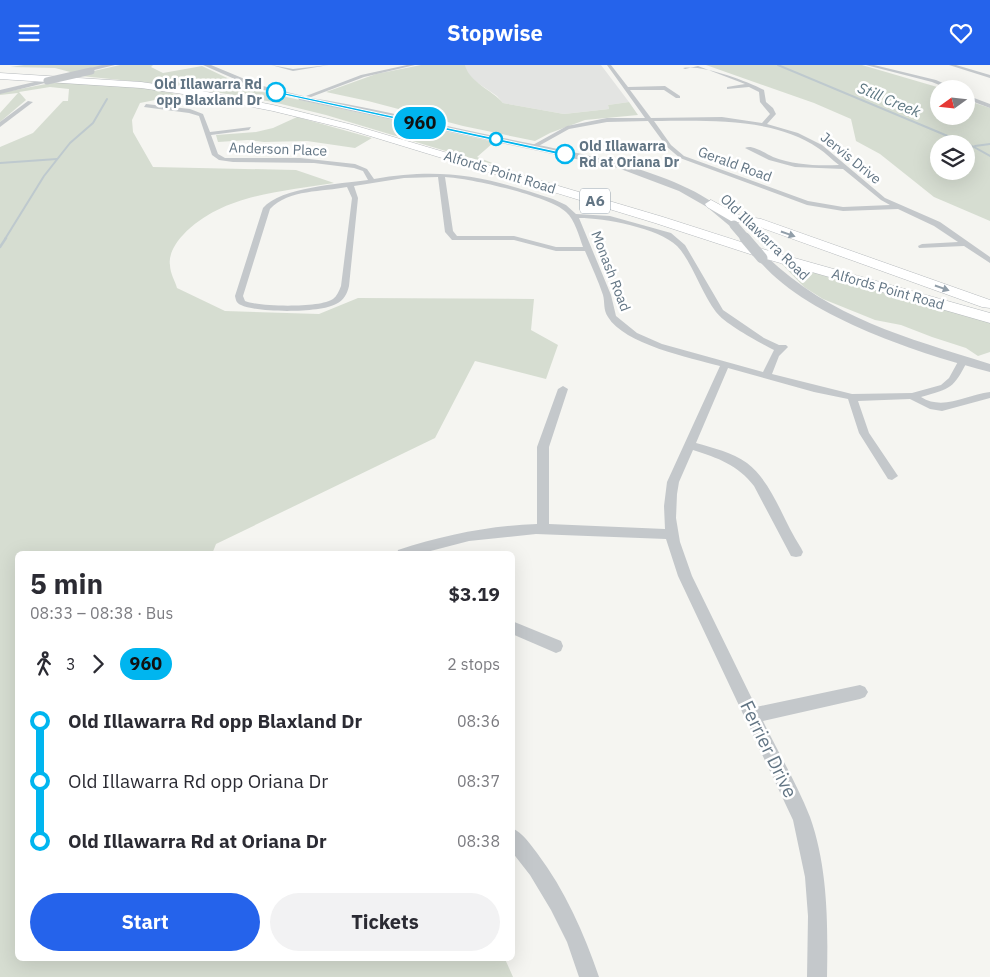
<!DOCTYPE html>
<html lang="en">
<head>
<meta charset="utf-8">
<style>
  body { margin:0; font-family:"IBM Plex Sans",sans-serif; background:#f2f2f3; color:#2b2b33; height:100vh; display:flex; flex-direction:column; font-size:19px; white-space:nowrap }
  * { box-sizing:border-box; margin:0 }
  p { font-size:16px; color:#7c7c81 }
  .icon { flex:none; width:28px; height:28px; fill:none; stroke:currentColor; stroke-width:2; stroke-linecap:round; stroke-linejoin:round }
  .map { position:relative; flex:1; overflow:hidden }
  .drawer { position:absolute; left:15px; top:486px; width:500px; height:410px; display:flex; flex-direction:column; background:#fff; border-radius:8px; box-shadow:0 5px 20px #0002 }
  .drawer>* { flex:none }
  .badge { padding:0 10px; border-radius:16px; font-size:18px; line-height:32px }
  .needle { width:32px; rotate:255deg }
  .buttons { position:absolute; left:930px; top:15px; display:grid; gap:10px }
  .buttons a { display:grid; place-items:center; width:45px; height:45px; border-radius:50%; background:#fff; box-shadow:0 5px 20px #0002; font-size:25px }
  .map>.badge { position:absolute; translate:-50% -50%; box-shadow:0 0 0 2px #fff }
  .legs { display:flex; align-items:center; gap:8px; height:55px; padding:0 15px; font-size:16px }
  .legs p { margin-inline-start:auto }
  .head { display:flex; align-items:center; justify-content:space-between; height:85px; padding:0 15px }
  h1 { font-size:28px; font-weight:800; line-height:38px }
  .button { display:flex; gap:10px; margin-top:auto; padding:10px 15px }
  .button a { flex:1; height:58px; border-radius:30px; background:#2563eb; color:#fff; font-size:20px; font-weight:800; line-height:58px; text-align:center }
  .button a+a { background:#f2f2f3; color:#2b2b33 }
  ul { padding:0 15px; list-style:none }
  li { display:flex; align-items:center; gap:18px; height:60px; font-size:19px }
  li i { display:grid; place-items:center; width:8px; height:100%; margin:0 6px; background:currentColor }
  li i::after { content:''; width:12px; height:12px; margin:-6px; border:4px solid; border-radius:50%; background:#fff }
  li p { margin-inline-start:auto }
  li:first-child i { background:linear-gradient(#0000 50%,currentColor 0) }
  li:last-child i { background:linear-gradient(currentColor 50%,#0000 0) }
  header { display:flex; justify-content:space-between; align-items:center; height:65px; padding:0 15px; background:#2563eb; color:#fff; font-size:22px; font-weight:800 }
  .map>svg:first-child { display:block }
</style>
</head>
<body>
<header><svg class="icon" aria-label="menu" viewBox="0 0 24 24"><path d="M4 6h16M4 12h16M4 18h16"/></svg>Stopwise<svg class="icon" aria-label="heart" viewBox="0 0 24 24"><path d="M12 20l-8-8c-3-5 5-10 8-4 3-6 11-1 8 4z"/></svg></header>
<div class="map">
<svg width="990" height="912" viewBox="0 0 990 912">
  <rect width="100%" height="100%" fill="#f5f5f1"/>
  <polygon fill="#e3e4e2" points="465,0 601,0 629,37 608,40 609,44 564,49 503,38 497,31 475,16 466,7"/>
  <g fill="#d6ddd1" fill-rule="evenodd">
    <polygon points="24,0 107,0 74,8 55,3 10,2"/>
    <polygon points="120,0 153,0 151,2 163,8 202,1 242,20 263,27 490,76 493,78 477,92 500,101 449,87 326,50 273,37 180,21 81,11 85,8"/>
    <path d="M421,0H465C469,17 492,25 503,38L564,49L609,44L608,40L629,37L638,50L585,55L550,68L535,76L463,61L368,36L326,27L376,9Z"/>
    <path d="M706,0H862L944,24H939V51H966V35L990,43V156L934,132L880,89L856,76L851,54L814,38ZM939,79H966V106H939Z"/>
    <path d="M56,17L153,24L180,30L140,38L132,55L133,67L153,102L296,105L334,118C281,127 222,129 183,170C176,177 168,190 170,200C170,208 175,216 177,223L225,246L319,249L358,233L534,234L531,265L558,280L546,314L475,296L435,373L216,479L212,489H18V894H505L513,912H0V82L33,68L63,36H68L69,24L50,22L19,27L26,35L0,57V48L18,28L0,30V28Z"/>
    <polygon points="297,52 372,73 355,83 307,76 264,77 248,75 218,77 216,70 256,67 273,63"/>
    <polygon points="778,195 990,256 990,287 978,291 966,283 932,272 901,260 875,255 823,234 804,222"/>
  </g>
  <g fill="none" stroke-linecap="round" stroke-linejoin="round">
    <g stroke="#bec9ce" stroke-width="2">
      <polyline points="778,0 974,82 990,91"/>
      <polyline points="975,81 990,79"/>
      <polyline points="0,98 57,94"/>
      <polyline points="5,174 44,111 70,78 93,58 107,34"/>
    </g>
    <polyline stroke="#bec9ce" stroke-width="2.5" points="0,182 6,173"/>
    <g stroke="#b6babd" stroke-width="1">
      <g id="trunk">
        <polygon points="0,8 141,17 197,25 273,40 353,60 663,152 766,185 990,248 990,258 756,191 655,158 347,64 273,46 197,31 141,23 0,14"/>
        <polygon points="711,135 739,150 761,154 990,235 990,243 982,242 754,160 731,156 707,142 705,139"/>
      </g>
    </g>
    <g fill="#c4c8cb" fill-rule="evenodd">
      <polygon points="271,0 293,4 329,0 293,6"/>
      <polygon points="407,0 415,0 364,12 311,32 306,31 361,10"/>
      <path d="M607,0H611L628,22L665,21L680,31V33H676L664,25H630L651,53L722,52L762,58L770,49L760,37L759,27L749,22L727,24V22L745,19L698,1L685,4L683,3C703,0 744,15 764,25L766,37L773,43L776,49L767,59L798,68L822,80L885,133L940,157L990,192V198L964,181L919,183L918,181L922,179L958,177L934,161L898,144L843,146L807,140L680,93L667,82L648,56L607,57L569,64L535,83H531V81L567,61L607,53H645ZM654,56C705,56 774,52 818,83C826,88 832,95 839,100C817,101 794,100 773,92C766,89 752,79 745,83L769,95L795,102L843,104L881,135L890,140L843,142L808,136L684,91L671,80Z"/>
      <polygon points="866,0 874,0 936,15 956,24 949,24 932,17"/>
      <polygon points="949,0 956,0 990,10 990,13"/>
      <polygon points="966,30 990,39 990,43 966,34"/>
      <polygon points="28,36 33,37 0,62 0,57"/>
      <path d="M146,39L190,44L203,49L210,67L251,62L249,65L211,70L218,89L225,93H300L355,99L367,104L374,114C445,102 486,112 553,134L566,140L576,149L610,151L671,168L685,180L723,245L764,273L779,280H786L788,282L779,291L772,309L852,329L912,328L941,320L949,313L960,293H966L968,295C953,324 952,323 921,332C943,346 966,330 990,327V333L942,346L930,344L910,334L858,336L869,368L898,411L892,415L888,414L859,368L848,334L814,327L728,303L696,378C713,383 732,387 747,398C773,418 783,456 801,483L803,487L801,491L796,492L791,491L754,421C738,400 718,393 693,385L679,417L677,429L676,453L680,477L692,511L756,642L860,620L865,622L868,627L865,632L860,634L763,656C778,687 797,719 810,752C828,803 828,859 827,912H807L808,851L805,812L793,755L678,511L666,474L536,469L469,476L419,489H397L398,485C444,470 488,461 537,459V382L558,324L563,321L568,324L549,382V459L665,464L664,441L667,417L720,301C690,293 624,279 608,252C603,245 605,237 603,230C598,215 591,200 585,186H556L514,175H452L445,167L438,112L404,113L354,121L358,133L349,221C347,229 344,235 336,239C321,248 257,248 241,240C236,238 236,235 235,231L263,143C281,122 340,119 368,115L363,106L354,103L314,98L233,97L219,95L212,90L199,51L189,48L144,42ZM445,112C469,113 549,131 566,147C575,155 579,171 583,182H556L514,171H457L453,166ZM347,122L352,133L341,221C339,226 337,231 333,234C321,243 259,242 245,236L243,231L270,144C289,124 323,127 347,122ZM579,153C604,153 659,163 677,181C691,195 702,229 716,247C725,259 760,278 774,285L763,307L662,279L637,268L616,251L611,230Z"/>
      <polygon points="638,77 646,82 646,84 635,87 622,82 625,78"/>
      <polygon points="512,556 561,576 563,581 561,586 556,588 512,569"/>
      <path d="M512,763C523,768 530,779 537,788C565,825 584,868 599,912H579L567,877L551,845L530,810L512,787Z"/>
    </g>
    <g fill="#c4c8cb" fill-rule="evenodd">
      <polygon points="102,0 115,0 86,7 83,5"/>
      <path d="M203,0H211L259,20L303,31L304,32C362,40 419,55 475,67C549,84 688,100 739,160L734,163L731,162L707,142L679,126L618,103L299,35L298,33L255,23Z"/>
      <polygon points="47,14 49,15 49,17 0,29 0,25"/>
      <path d="M762,190L766,191C832,254 905,272 990,299V307C920,289 802,251 757,193Z"/>
    </g>
    <use href="#trunk" fill="#fff" fill-rule="evenodd"/>
    <polyline stroke="#c4c8cb" stroke-width="7" points="47,16 91,6"/>
    <polyline stroke="#c4c8cb" stroke-width="9" points="734,160 746,174"/>
    <polyline stroke="#c4c8cb" stroke-width="11" points="745,173 762,193"/>
  </g>
  <defs><path id="oneway-solid" d="M-6-.8H1V-3.2L6.5 0L1 3.2V.8H-6Z" transform="scale(1.25)"/></defs>
  <g fill="#919ea9">
    <use href="#oneway-solid" transform="translate(788 169) rotate(19)"/>
    <use href="#oneway-solid" transform="translate(942 223) rotate(19)"/>
  </g>
  <polygon fill="#00b5ef" stroke="#fff" points="276,26 565,88 568,89 565,91 275,28"/>
  <g fill="#fff" stroke="#00b5ef" stroke-width="2.5">
    <circle cx="276" cy="27" r="9"/>
    <circle cx="496" cy="74" r="6"/>
    <circle cx="565" cy="89" r="9"/>
  </g>
  <g text-anchor="middle" stroke-width="5" stroke-linejoin="round" paint-order="stroke">
    <g font-size="14" font-weight="bold" fill="#627584" stroke="#fff" text-anchor="end">
      <text x="262" y="24">Old Illawarra Rd<tspan x="262" dy="16">opp Blaxland Dr</tspan></text>
      <text x="579" y="86" text-anchor="start">Old Illawarra<tspan x="579" dy="16">Rd at Oriana Dr</tspan></text>
    </g>
    <g font-size="14" fill="#627584" stroke="#fff">
      <text transform="translate(278 84) rotate(2)" y="5">Anderson Place</text>
      <text transform="translate(851 93) rotate(39)" y="5">Jervis Drive</text>
      <text transform="translate(735 99) rotate(20)" y="5">Gerald Road</text>
      <text transform="translate(500 107) rotate(17)" y="5">Alfords Point Road</text>
      <text transform="translate(765 172) rotate(44)" y="5">Old Illawarra Road</text>
      <text transform="translate(611 206) rotate(69)" y="5">Monash Road</text>
      <text transform="translate(888 224) rotate(16)" y="5">Alfords Point Road</text>
    </g>
    <g font-size="15" font-style="italic" fill="#5d7782" stroke="#fff">
      <text transform="translate(889 35) rotate(23)" y="5">Still Creek</text>
    </g>
    <rect fill="#fff" stroke="#919ea9" stroke-width="1" x="580" y="123.5" width="30" height="25" rx="4"/>
    <g font-size="15" font-weight="bold" fill="#627584">
      <text x="595" y="141">A6</text>
    </g>
    <g font-size="19" fill="#627584" stroke="#fff">
      <text transform="translate(769 684) rotate(64)" y="7">Ferrier Drive</text>
    </g>
  </g>
</svg>
<div class="buttons">
<a><svg class="needle" viewBox="-14 -14 28 28"><path d="M0-13l5 13h-10z" fill="#e53935"/><path d="M0 13l5-13h-10z" fill="#7c7c81"/></svg></a>
<a><svg class="icon" aria-label="layers" viewBox="0 0 24 24"><path d="M12 4l9 5-9 5-9-5zM3 14l9 5 9-5"/></svg></a>
</div>
<b class="badge" style="left:420px;top:58px;background:#00b5ef;color:#111">960</b>
<section class="drawer">
<div class="head"><div><h1>5 min</h1><p>08:33 – 08:38 · Bus</p></div><b>$3.19</b></div>
<div class="legs"><svg class="icon" aria-label="walk" viewBox="0 0 24 24"><circle cx="13" cy="4" r="2"/><path d="M13 8l-2 6 4 7M11 14l-3 7M7 12l3-4h3l4 4"/></svg>3<svg class="icon" aria-label="forward" viewBox="0 0 24 24"><path d="M9 5l7 7-7 7"/></svg><b class="badge" style="background:#00b5ef;color:#111">960</b><p>2 stops</p></div>
<ul>
<li><i style="color:#00b5ef"></i><b>Old Illawarra Rd opp Blaxland Dr</b><p>08:36</p></li>
<li><i style="color:#00b5ef"></i><span>Old Illawarra Rd opp Oriana Dr</span><p>08:37</p></li>
<li><i style="color:#00b5ef"></i><b>Old Illawarra Rd at Oriana Dr</b><p>08:38</p></li>
</ul>
<div class="button"><a>Start</a><a>Tickets</a></div>
</section>
</div>
</body>
</html>
